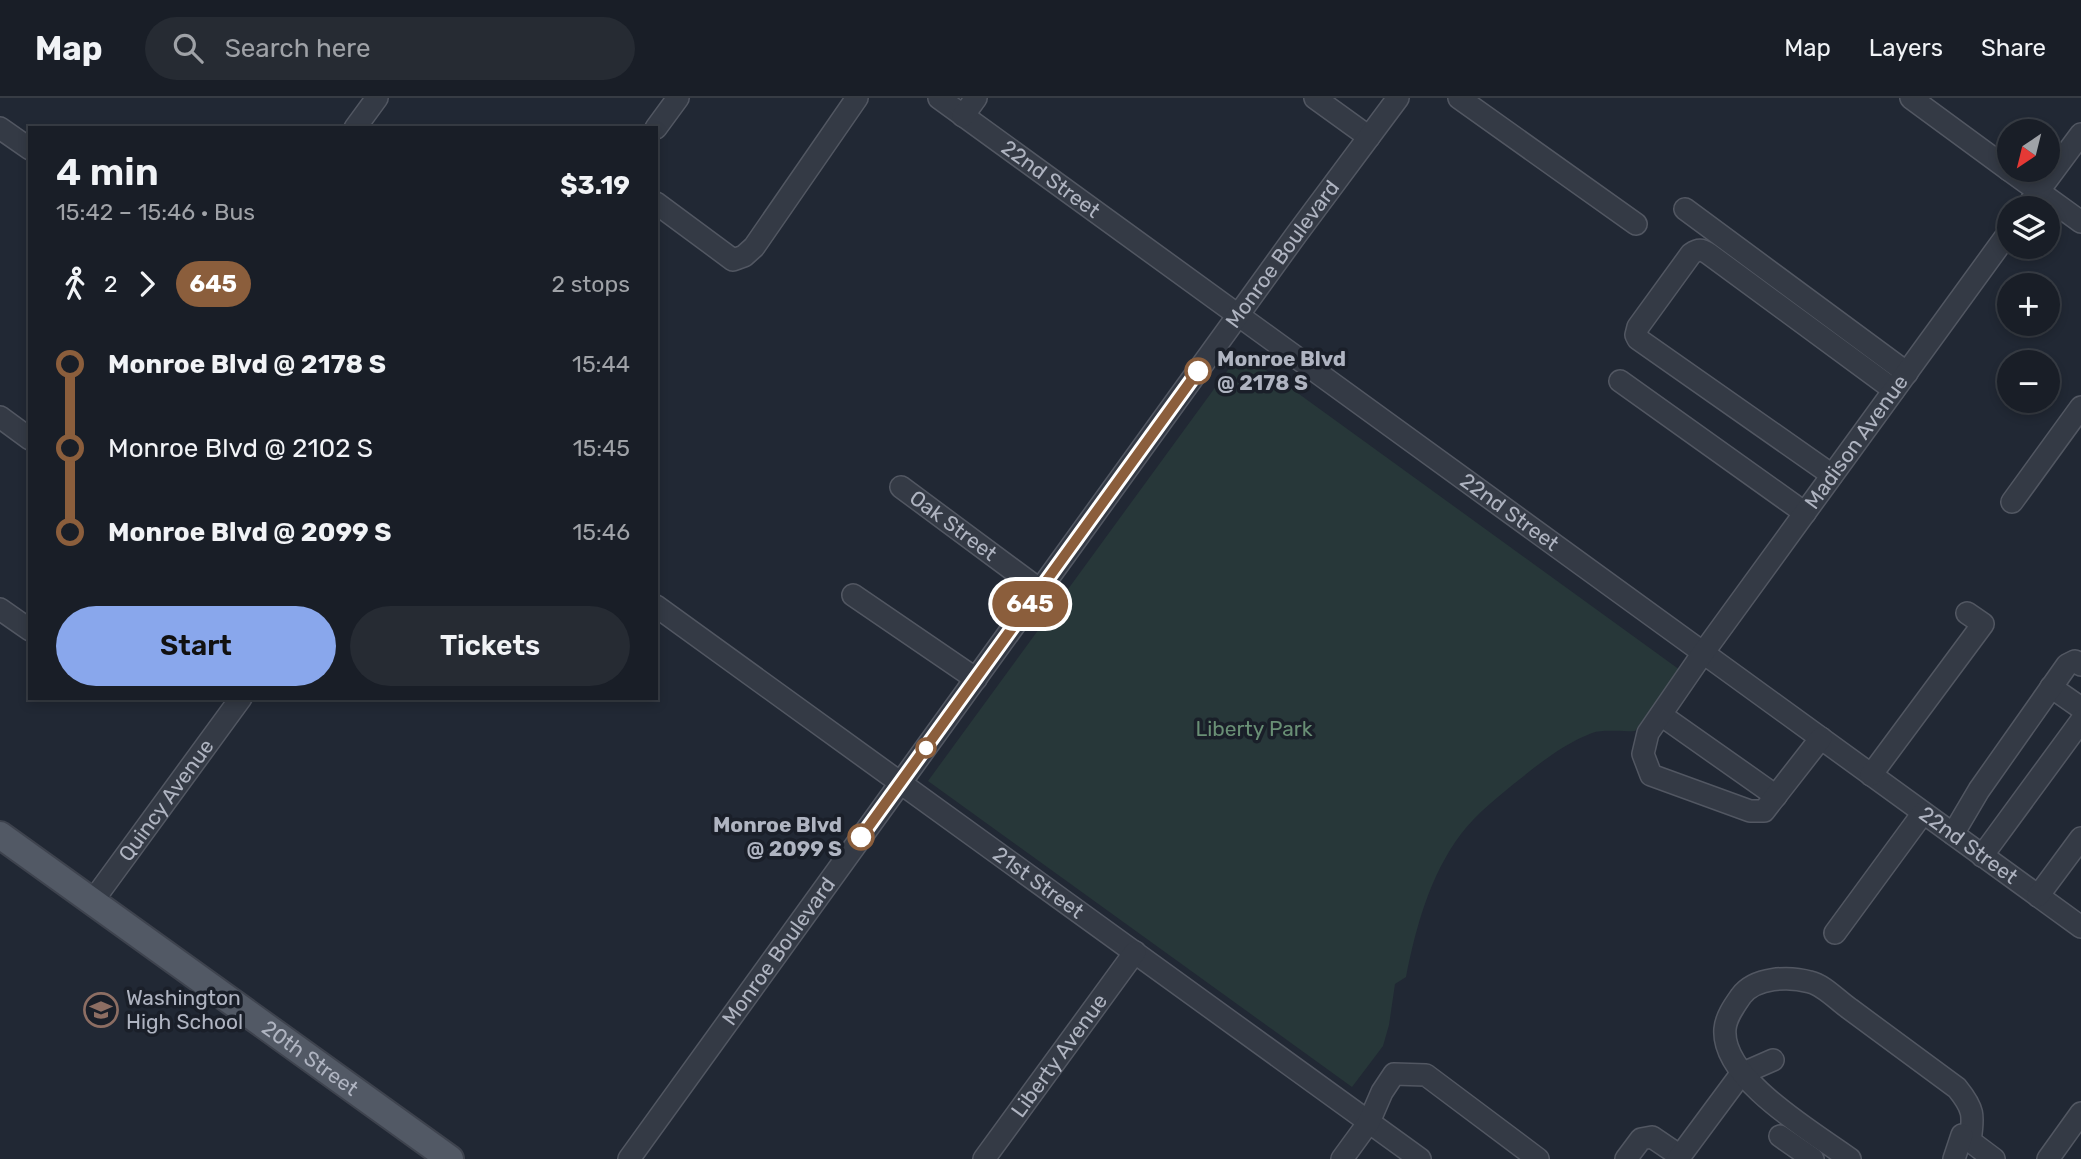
<!DOCTYPE html>
<html lang="en">
<head>
<meta charset="utf-8">
<style>
  body { margin:0; font-family:Rubik,sans-serif; background:#262b33; color:#f1f3f6; height:100vh; display:flex; flex-direction:column; font-size:26px; white-space:nowrap }
  * { box-sizing:border-box; margin:0 }
  p { font-size:23px; color:#9fa2a7 }
  .icon { flex:none; width:38px; height:38px; fill:none; stroke:currentColor; stroke-width:2; stroke-linecap:round; stroke-linejoin:round }
  .map { position:relative; flex:1; overflow:hidden }
  .side { position:absolute; left:28px; top:28px; width:630px; height:574px; display:flex; flex-direction:column; background:#191e27; border-radius:0px; box-shadow:0 4px 10px #0003,0 0 0 2px #373c44 }
  .side>* { flex:none }
  .badge { padding:0 14px; border-radius:23px; font-size:24px; line-height:46px }
  .needle { width:46px; rotate:215deg }
  .buttons { position:absolute; left:1997px; top:21px; display:grid; gap:14px }
  .buttons a { display:grid; place-items:center; width:63px; height:63px; border-radius:50%; background:#191e27; box-shadow:0 4px 10px #0003,0 0 0 2px #373c44; font-size:35px }
  .map>.badge { position:absolute; translate:-50% -50%; box-shadow:0 0 0 4px #fff }
  .legs { display:flex; align-items:center; gap:10px; height:77px; padding:0 28px; font-size:23px }
  .legs p { margin-inline-start:auto }
  .headline { display:flex; align-items:center; justify-content:space-between; height:119px; padding:0 28px }
  h1 { font-size:38px; font-weight:600; line-height:52px }
  .button { display:flex; gap:14px; margin-top:auto; padding:14px 28px }
  .button a { flex:1; height:80px; border-radius:42px; background:#89a7ec; color:#111; font-size:28px; font-weight:600; line-height:80px; text-align:center }
  .button a+a { background:#262b33; color:#f1f3f6 }
  ul { padding:0 28px; list-style:none }
  li { display:flex; align-items:center; gap:24px; height:84px; font-size:26px }
  li i { display:grid; place-items:center; width:10px; height:100%; margin:0 9px; background:currentColor }
  li i::after { content:''; width:18px; height:18px; margin:-9px; border:5px solid; border-radius:50%; background:#191e27 }
  li p { margin-inline-start:auto }
  li:first-child i { background:linear-gradient(#0000 50%,currentColor 0) }
  li:last-child i { background:linear-gradient(currentColor 50%,#0000 0) }
  header { display:flex; align-items:center; gap:42px; box-sizing:border-box; height:98px; padding:0 35px; background:#191e27; border-bottom:2px solid #373c44 }
  header strong { font-size:33px }
  nav { display:flex; gap:38px; margin-inline-start:auto; font-size:24px }
  .search { width:490px; height:63px; background:#262b33; display:flex; align-items:center; gap:18px; box-sizing:border-box; padding:0 24px; border-radius:38px; color:#9fa2a7; font-size:26px }
  .map>svg:first-child { display:block }
</style>
</head>
<body>
<header>
<strong>Map</strong>
<div class="search"><svg class="icon" aria-label="search" viewBox="0 0 24 24"><circle cx="10" cy="10" r="6"/><path d="M15 15l6 6"/></svg>Search here</div>
<nav><a>Map</a><a>Layers</a><a>Share</a></nav>
</header>
<div class="map">
<svg width="2081" height="1061" viewBox="0 0 2081 1061">
  <rect width="100%" height="100%" fill="#212834"/>
  <path fill="#273739" d="M1241,254L1680,572L1635,633C1622,634 1604,631 1592,635C1566,645 1542,663 1520,681C1500,697 1477,715 1461,736C1430,777 1416,829 1406,879L1395,886L1389,927L1383,948L1352,989L928,683Z"/>
  <g fill="none" stroke-linecap="round" stroke-linejoin="round">
    <g stroke="#525762" stroke-width="24">
      <g id="minor">
        <path id="s1" d="M939,0L2081,829"/>
        <polyline points="1315,0 1369,39"/>
        <polyline points="1459,0 1636,126"/>
        <polyline points="1911,0 2009,72"/>
        <polyline points="963,18 976,0"/>
        <polyline points="0,30 30,51"/>
        <polyline points="355,30 377,0"/>
        <polyline points="656,30 678,0"/>
        <polyline points="2009,72 2081,124"/>
        <polyline points="656,105 733,162 744,158 754,149 857,0"/>
        <polyline points="2026,110 2081,36"/>
        <polyline points="1685,111 1907,275"/>
        <polyline points="1620,283 1805,415"/>
        <polyline points="0,319 30,341"/>
        <path d="M1832,377L1638,241L1636,237L1638,229L1691,156C1698,151 1702,151 1709,156L1894,292"/>
        <path id="s2" d="M901,389L1040,492"/>
        <polyline points="2012,404 2081,309"/>
        <polyline points="853,497 976,581"/>
        <path id="s3" d="M656,508L1420,1061"/>
        <polyline points="0,511 30,532"/>
        <polyline points="2051,589 2081,610"/>
        <polyline points="1661,617 1776,698"/>
        <path id="s4" d="M1821,640L1764,713H1750L1651,677L1643,656L1648,635L1703,555L2009,134"/>
        <polyline points="1871,677 1983,526 1967,515"/>
        <polyline points="1953,736 1979,692 2067,567 2075,563 2081,567"/>
        <polyline points="1982,758 2081,623"/>
        <polyline points="2038,798 2081,740"/>
        <path id="s5" d="M92,804L241,600"/>
        <polyline points="1835,835 1923,715"/>
        <polyline points="1780,1038 1813,1061"/>
        <path id="s6" d="M629,1061L1296,137L1398,0"/>
        <path id="s7" d="M984,1061L1135,854"/>
        <polyline points="1342,1061 1369,1024 1382,994 1394,976 1426,977 1538,1061"/>
        <polyline points="1626,1061 1641,1041 1652,1039 1680,1058"/>
        <polyline points="1678,1061 1741,976 1773,962"/>
        <path d="M1850,1061C1813,1034 1721,981 1725,931C1726,919 1734,908 1741,898C1755,879 1789,878 1810,884C1824,887 1838,903 1850,911C1885,937 1921,963 1957,990C1974,1011 1974,1017 1970,1043L1994,1061"/>
        <polyline points="1954,1061 1962,1037"/>
        <polyline points="2048,1061 2081,1015"/>
      </g>
    </g>
    <g stroke="#3e434e" stroke-width="30">
      <g id="major">
        <path id="s8" d="M0,737L450,1061"/>
      </g>
    </g>
    <use href="#minor" stroke="#343a45" stroke-width="21"/>
    <use href="#major" stroke="#525965" stroke-width="26"/>
  </g>
  <g fill="none" stroke-linecap="round" stroke-linejoin="round">
    <g stroke="#fff" stroke-width="16">
      <polyline id="line-1" points="861,739 1198,273"/>
    </g>
    <use href="#line-1" stroke="#8b5e3c" stroke-width="10"/>
  </g>
  <defs>
    <g id="school-ring" transform="scale(1.75)"><circle r="9.5" fill="#1a1f29" stroke="#8d6e63" stroke-width="1.5"/><path d="M0-5L7-2L0 1L-7-2ZM-4 1L0 2.5L4 1V4Q0 6-4 4Z" fill="#8d6e63"/></g>
  </defs>
  <g fill-rule="evenodd">
    <use href="#school-ring" x="101" y="912"/>
  </g>
  <g fill="#fff" stroke="#8b5e3c" stroke-width="3.5">
    <circle cx="1198" cy="273" r="12"/>
    <circle cx="926" cy="650" r="9"/>
    <circle cx="861" cy="739" r="12"/>
  </g>
  <g text-anchor="middle" stroke-width="7" stroke-linejoin="round" paint-order="stroke">
    <g font-size="21" fill="#afb4c1" stroke="#1a1f29">
      <text dy="7" stroke="none"><textPath href="#s1" startOffset="138">22nd Street</textPath></text>
      <text dy="7" stroke="none"><textPath href="#s6" startOffset="1116">Monroe Boulevard</textPath></text>
      <text dy="7" stroke="none"><textPath href="#s4" startOffset="614">Madison Avenue</textPath></text>
      <text dy="7" stroke="none"><textPath href="#s1" startOffset="705">22nd Street</textPath></text>
      <text dy="7" stroke="none"><textPath href="#s2" startOffset="65">Oak Street</textPath></text>
      <text dy="7" stroke="none"><textPath href="#s5" startOffset="126">Quincy Avenue</textPath></text>
      <text dy="7" stroke="none"><textPath href="#s1" startOffset="1272">22nd Street</textPath></text>
      <text dy="7" stroke="none"><textPath href="#s3" startOffset="472">21st Street</textPath></text>
      <text dy="7" stroke="none"><textPath href="#s6" startOffset="256">Monroe Boulevard</textPath></text>
      <text dy="7" stroke="none"><textPath href="#s7" startOffset="128">Liberty Avenue</textPath></text>
      <text dy="7" stroke="none"><textPath href="#s8" startOffset="382">20th Street</textPath></text>
    </g>
    <g font-size="21" font-weight="bold" fill="#afb4c1" stroke="#1a1f29" text-anchor="start">
      <text x="1217" y="268">Monroe Blvd<tspan x="1217" dy="24">@ 2178 S</tspan></text>
      <text x="842" y="734" text-anchor="end">Monroe Blvd<tspan x="842" dy="24">@ 2099 S</tspan></text>
    </g>
    <g font-size="21" fill="#698f75" stroke="#1a1f29">
      <text x="1254" y="638">Liberty Park</text>
    </g>
    <g font-size="21" fill="#afb4c1" stroke="#1a1f29" text-anchor="start">
      <text x="126" y="907">Washington<tspan x="126" dy="24">High School</tspan></text>
    </g>
  </g>
</svg>
<div class="buttons">
<a><svg class="needle" viewBox="-14 -14 28 28"><path d="M0-13l5 13h-10z" fill="#e53935"/><path d="M0 13l5-13h-10z" fill="#9fa2a7"/></svg></a>
<a><svg class="icon" aria-label="layers" viewBox="0 0 24 24"><path d="M12 4l9 5-9 5-9-5zM3 14l9 5 9-5"/></svg></a>
<a>+</a>
<a>−</a>
</div>
<b class="badge" style="left:1030px;top:506px;background:#8b5e3c;color:#fff">645</b>
<section class="side">
<div class="headline"><div><h1>4 min</h1><p>15:42 – 15:46 · Bus</p></div><b>$3.19</b></div>
<div class="legs"><svg class="icon" aria-label="walk" viewBox="0 0 24 24"><circle cx="13" cy="4" r="2"/><path d="M13 8l-2 6 4 7M11 14l-3 7M7 12l3-4h3l4 4"/></svg>2<svg class="icon" aria-label="forward" viewBox="0 0 24 24"><path d="M9 5l7 7-7 7"/></svg><b class="badge" style="background:#8b5e3c;color:#fff">645</b><p>2 stops</p></div>
<ul>
<li><i style="color:#8b5e3c"></i><b>Monroe Blvd @ 2178 S</b><p>15:44</p></li>
<li><i style="color:#8b5e3c"></i><span>Monroe Blvd @ 2102 S</span><p>15:45</p></li>
<li><i style="color:#8b5e3c"></i><b>Monroe Blvd @ 2099 S</b><p>15:46</p></li>
</ul>
<div class="button"><a>Start</a><a>Tickets</a></div>
</section>
</div>
</body>
</html>
